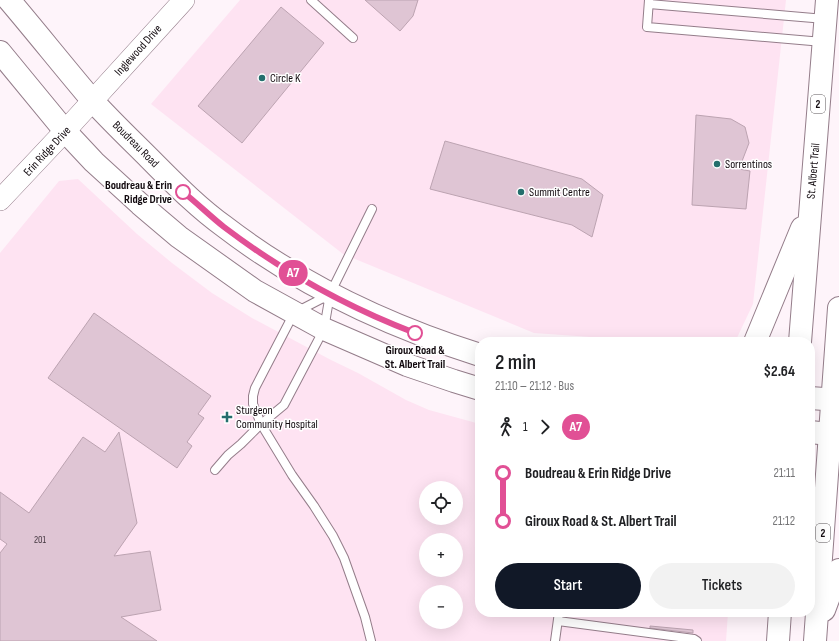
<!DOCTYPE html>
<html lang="en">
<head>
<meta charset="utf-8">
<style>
  body { margin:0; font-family:"Sofia Sans Condensed",sans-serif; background:#f2f2f2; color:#202124; height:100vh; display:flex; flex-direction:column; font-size:15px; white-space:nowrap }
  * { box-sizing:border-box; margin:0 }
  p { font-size:13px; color:#757577 }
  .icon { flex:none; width:22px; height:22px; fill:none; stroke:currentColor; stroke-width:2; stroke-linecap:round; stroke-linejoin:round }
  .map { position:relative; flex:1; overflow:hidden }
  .sheet { position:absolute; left:475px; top:337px; width:340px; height:280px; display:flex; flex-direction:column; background:#fff; border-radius:16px; box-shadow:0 4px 16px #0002 }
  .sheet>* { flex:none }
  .badge { padding:0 8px; border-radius:13px; font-size:14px; line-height:26px }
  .fabs { position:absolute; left:419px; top:481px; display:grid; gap:8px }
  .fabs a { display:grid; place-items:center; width:44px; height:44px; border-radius:50%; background:#fff; box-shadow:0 4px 16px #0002; font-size:20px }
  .map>.badge { position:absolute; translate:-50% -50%; box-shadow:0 0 0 2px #fff }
  .legs { display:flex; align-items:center; gap:6px; height:44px; padding:0 20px; font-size:13px }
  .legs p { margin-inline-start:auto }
  .head { display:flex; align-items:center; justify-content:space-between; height:68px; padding:0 20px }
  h1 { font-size:22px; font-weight:600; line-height:30px }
  .cta { display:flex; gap:8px; margin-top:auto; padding:8px 20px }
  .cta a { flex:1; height:46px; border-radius:24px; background:#111827; color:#fff; font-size:16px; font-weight:600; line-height:46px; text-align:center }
  .cta a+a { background:#f2f2f2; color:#202124 }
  ul { padding:0 20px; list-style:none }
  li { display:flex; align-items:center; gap:14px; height:48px; font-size:15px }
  li i { display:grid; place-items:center; width:6px; height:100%; margin:0 5px; background:currentColor }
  li i::after { content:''; width:10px; height:10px; margin:-5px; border:3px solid; border-radius:50%; background:#fff }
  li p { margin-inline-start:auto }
  li:first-child i { background:linear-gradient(#0000 50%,currentColor 0) }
  li:last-child i { background:linear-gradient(currentColor 50%,#0000 0) }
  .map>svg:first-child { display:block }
</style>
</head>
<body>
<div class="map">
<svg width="839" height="641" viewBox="0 0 839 641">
  <rect width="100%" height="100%" fill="#fef4fa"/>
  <g fill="#fee3f2" fill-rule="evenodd">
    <polygon points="240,0 786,0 753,304 735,342 662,342 534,333 343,254 151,104"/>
    <path d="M78,179L137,234L172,263L212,293L252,318L331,360L358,373L406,400L429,410L480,424V612H728L726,641H0V253L59,181ZM426,488H456V518H426ZM426,540H456V570H426ZM426,592H456V622H426Z"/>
  </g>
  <g fill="#dfc5d4" stroke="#bca3b1">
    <polygon points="365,0 418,0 413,16 400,31"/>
    <polygon points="281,7 324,43 242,143 198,106"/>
    <polygon points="696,115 731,119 745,127 749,143 739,169 750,171 746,209 692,205"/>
    <polygon points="445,141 582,179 603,195 592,237 572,225 430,189"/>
    <polygon points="94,313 211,396 198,414 204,418 187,442 192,446 177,468 48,378"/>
    <polygon points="119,432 137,523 114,556 150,551 161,610 121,617 157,641 0,641 0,553 7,544 0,539 0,492 29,513 83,437 105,452"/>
    <polygon points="650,626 693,630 693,633 650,628"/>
  </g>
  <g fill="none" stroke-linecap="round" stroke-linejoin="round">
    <g stroke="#947d8a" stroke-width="10">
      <g id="service">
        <polyline points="311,0 353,38"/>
        <polyline points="649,0 647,27 823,42"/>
        <polyline points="649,4 825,19"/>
        <polyline points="327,296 294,313 255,388 253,396 253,404 261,424 292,475 314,506 333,536 344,558 365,617 371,641"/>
        <polyline points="215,470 228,455 241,444 261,424 284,405 324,329 330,294 372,209"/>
        <polyline points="558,621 694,639 697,641"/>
        <polyline points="555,641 559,612"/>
      </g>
    </g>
    <g stroke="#947d8a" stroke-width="22">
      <polyline id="tertiary" points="0,200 65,131 184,0"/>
    </g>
    <g stroke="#947d8a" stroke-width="24">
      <g id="secondary">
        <path d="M9,0C37,33 64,67 92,100C110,120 130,139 149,158C173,182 197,207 225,227C302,286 388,326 480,355"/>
        <polyline points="0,52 65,131 94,162 140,204 179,237 255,291 324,329 407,365 454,381 480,389"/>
        <polyline points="810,398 839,400"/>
        <polyline points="810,432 839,435"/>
      </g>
    </g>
    <g stroke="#947d8a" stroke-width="24">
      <g id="primary">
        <polyline points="755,342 802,228"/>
        <polyline points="800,342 827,0"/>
        <polyline points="824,610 839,570"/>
        <polyline points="778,641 780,612"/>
        <polyline points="815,641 839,308"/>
      </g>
    </g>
    <use href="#service" stroke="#fff" stroke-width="8"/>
    <use href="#tertiary" stroke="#fff" stroke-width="21"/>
    <use href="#secondary" stroke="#fff" stroke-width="22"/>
    <use href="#primary" stroke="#fff" stroke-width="22"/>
  </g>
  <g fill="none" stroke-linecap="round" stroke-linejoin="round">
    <g stroke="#fff" stroke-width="9">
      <path id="line-1" d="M183,192C197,203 210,216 224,227C282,271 347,307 415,333"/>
    </g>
    <use href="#line-1" stroke="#e15095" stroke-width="6"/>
  </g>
  <g fill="#246f6d" stroke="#fff" stroke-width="1.5">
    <circle cx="262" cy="78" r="4"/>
    <circle cx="717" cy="164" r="4"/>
    <circle cx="521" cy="192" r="4"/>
    <path d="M225 411h4v4h4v4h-4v4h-4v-4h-4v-4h4z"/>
  </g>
  <g fill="#fff" stroke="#e15095" stroke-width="2">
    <circle cx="183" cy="192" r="7"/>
    <circle cx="415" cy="333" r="7"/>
  </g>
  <g text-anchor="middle" stroke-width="3" stroke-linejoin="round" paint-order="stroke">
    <g font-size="10" fill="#443840">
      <text x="40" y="543">201</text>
    </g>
    <g fill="#fff" stroke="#585356" stroke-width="1">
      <rect x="811" y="95" width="14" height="18" rx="3"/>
      <rect x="816" y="524" width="14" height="18" rx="3"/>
    </g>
    <g font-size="11" font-weight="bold" fill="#11090e">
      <text x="818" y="108">2</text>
      <text x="823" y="537">2</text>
    </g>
    <g font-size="12" fill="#11090e" stroke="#fff">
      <text transform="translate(138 50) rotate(-48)" y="4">Inglewood Drive</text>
      <text transform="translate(136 144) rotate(45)" y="4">Boudreau Road</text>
      <text transform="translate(47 151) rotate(-47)" y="4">Erin Ridge Drive</text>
      <text transform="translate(813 171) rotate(-85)" y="4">St. Albert Trail</text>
    </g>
    <g font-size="12" fill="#11090e" stroke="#fff" text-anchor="start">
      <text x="270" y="82">Circle K</text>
      <text x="725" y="168">Sorrentinos</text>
      <text x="529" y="196">Summit Centre</text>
      <text x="236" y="414">Sturgeon<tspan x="236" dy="14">Community Hospital</tspan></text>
    </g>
    <g font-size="12" font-weight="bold" fill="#11090e" stroke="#fff" text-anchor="end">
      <text x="172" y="189">Boudreau &amp; Erin<tspan x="172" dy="14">Ridge Drive</tspan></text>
      <text x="415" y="354" text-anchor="middle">Giroux Road &amp;<tspan x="415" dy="14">St. Albert Trail</tspan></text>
    </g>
  </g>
</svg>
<div class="fabs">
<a><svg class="icon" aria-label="locate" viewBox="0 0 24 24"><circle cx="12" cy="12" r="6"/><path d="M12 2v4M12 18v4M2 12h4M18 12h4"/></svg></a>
<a>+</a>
<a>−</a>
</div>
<b class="badge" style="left:293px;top:273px;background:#e15095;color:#fff">A7</b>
<section class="sheet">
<div class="head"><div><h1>2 min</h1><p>21:10 – 21:12 · Bus</p></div><b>$2.64</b></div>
<div class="legs"><svg class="icon" aria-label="walk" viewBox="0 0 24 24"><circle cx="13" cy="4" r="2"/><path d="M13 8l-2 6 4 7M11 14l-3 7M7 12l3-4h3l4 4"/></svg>1<svg class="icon" aria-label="forward" viewBox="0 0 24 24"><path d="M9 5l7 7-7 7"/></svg><b class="badge" style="background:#e15095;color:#fff">A7</b></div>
<ul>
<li><i style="color:#e15095"></i><b>Boudreau &amp; Erin Ridge Drive</b><p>21:11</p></li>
<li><i style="color:#e15095"></i><b>Giroux Road &amp; St. Albert Trail</b><p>21:12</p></li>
</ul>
<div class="cta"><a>Start</a><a>Tickets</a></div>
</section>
</div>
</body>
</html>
